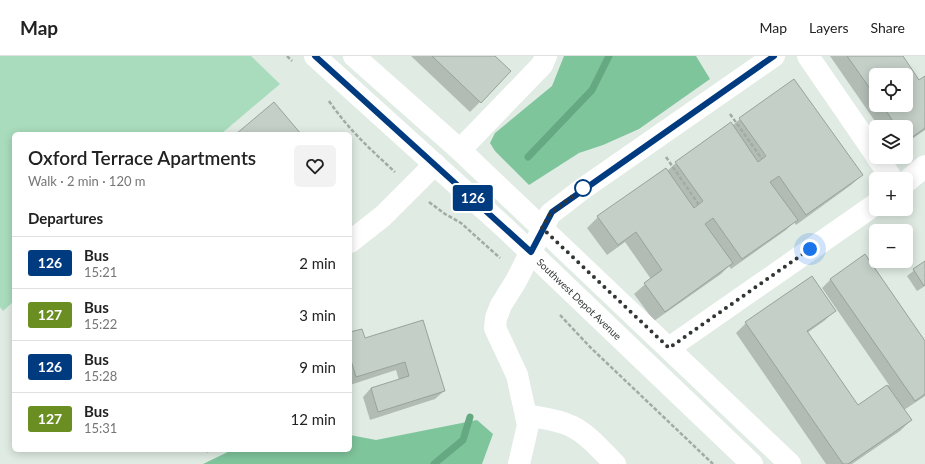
<!DOCTYPE html>
<html lang="en">
<head>
<meta charset="utf-8">
<style>
  body { margin:0; font-family:Lato,sans-serif; background:#f2f2f2; color:#222; height:100vh; display:flex; flex-direction:column; font-size:15px; white-space:nowrap }
  * { box-sizing:border-box; margin:0 }
  p { font-size:13px; color:#767676 }
  .icon { flex:none; width:22px; height:22px; fill:none; stroke:currentColor; stroke-width:2; stroke-linecap:round; stroke-linejoin:round }
  .map { position:relative; flex:1; overflow:hidden }
  .side { position:absolute; left:12px; top:76px; width:340px; height:320px; display:flex; flex-direction:column; background:#fff; border-radius:6px; box-shadow:0 2px 10px #0003 }
  .side>* { flex:none }
  .badge { padding:0 8px; border-radius:3px; font-size:14px; line-height:26px }
  .fabs { position:absolute; left:869px; top:12px; display:grid; gap:8px }
  .fabs a { display:grid; place-items:center; width:44px; height:44px; border-radius:6px; background:#fff; box-shadow:0 2px 10px #0003; font-size:20px }
  .you { position:absolute; width:20px; height:20px; margin:-10px; border:3px solid #fff; border-radius:50%; background:#1a73e8; box-shadow:0 0 0 6px #1a73e833 }
  .map>.badge { position:absolute; translate:-50% -50%; box-shadow:0 0 0 2px #fff }
  h2 { padding:0 16px; font-size:15px; line-height:36px }
  .round { display:grid; place-items:center; flex:none; width:42px; height:42px; border-radius:6px; background:#f2f2f2 }
  .headline { display:flex; align-items:center; justify-content:space-between; height:68px; padding:0 16px }
  h1 { font-size:19px; font-weight:600; line-height:30px }
  ul { padding:0; list-style:none }
  li { display:flex; align-items:center; gap:12px; height:52px; padding:0 16px; border-top:1px solid #e0e0e0 }
  li div { flex:1 }
  li b { display:block; font-size:15px }
  li em { font-style:normal }
  li .badge { min-width:44px; font-weight:700; text-align:center }
  header { display:flex; align-items:center; gap:24px; box-sizing:border-box; height:56px; padding:0 20px; background:#fff; border-bottom:1px solid #e0e0e0 }
  header strong { font-size:19px }
  nav { display:flex; gap:22px; margin-inline-start:auto; font-size:14px }
  .map>svg:first-child { display:block }
</style>
</head>
<body>
<header>
<strong>Map</strong>
<nav><a>Map</a><a>Layers</a><a>Share</a></nav>
</header>
<div class="map">
<svg width="925" height="408" viewBox="0 0 925 408">
  <rect width="100%" height="100%" fill="#dfebe3"/>
  <polygon fill="#a9dcbd" points="0,0 251,0 280,28 221,78 14,78 14,245 3,255 0,251"/>
  <g fill="#7fc59c">
    <polygon points="564,0 696,0 710,23 639,73 603,89 579,97 529,129 495,95 490,87 495,77 552,30"/>
    <polygon points="477,364 493,378 482,408 203,408 232,394 350,394 350,379 376,384"/>
  </g>
  <g fill="#0003" fill-rule="evenodd">
    <polygon points="411,0 493,0 480,46 470,56"/>
    <path d="M830,0H901L919,25L925,21V74L906,87V71H879ZM876,19H906V49H876Z"/>
    <polygon points="740,63 862,119 851,129 796,169 794,166 786,174 731,213 729,210 721,218 654,265 634,238 651,223 625,186 607,199 587,172 598,161 665,113 667,115 676,107 731,68 732,70"/>
    <polygon points="925,206 925,230 917,235 907,220"/>
    <polygon points="831,223 925,287 925,340 904,354 911,364 900,375 852,408 826,408 736,277 746,267 835,255 824,265 807,277 857,350 889,329 822,232"/>
    <polygon points="422,265 444,335 435,343 370,364 363,341 371,332 399,324 396,314 350,329 350,277 364,283"/>
    <polygon points="206,394 212,394 207,397"/>
  </g>
  <g fill="none" stroke-linecap="round" stroke-linejoin="round">
    <g stroke="#64a982" stroke-width="7">
      <polyline points="528,101 592,34 609,0"/>
      <polyline points="434,408 463,384 470,361"/>
    </g>
  </g>
  <g fill="#c3cfc7" stroke="#98a39c">
    <polygon points="432,0 495,0 511,15 481,47"/>
    <polygon points="847,0 903,0 919,24 925,20 925,72 907,85 906,71 897,71 882,49 906,49 906,19 876,19 876,41"/>
    <polygon points="794,23 863,119 806,159 779,120 770,126 798,164 742,203 713,162 705,168 733,207 665,256 644,227 662,214 636,176 618,189 597,160 666,112 694,152 703,145 675,106 731,66 758,106 766,100 739,62"/>
    <polygon points="274,46 301,78 236,78"/>
    <polygon points="865,198 925,285 925,338 915,345 830,223"/>
    <polygon points="925,205 925,229 924,230 913,213"/>
    <polygon points="812,220 836,255 807,275 858,349 887,329 912,364 848,408 843,408 745,266"/>
    <polygon points="423,264 445,335 378,356 371,332 409,320 405,306 356,321 350,301 350,276 362,273 365,282"/>
  </g>
  <g fill="none" stroke-linecap="round" stroke-linejoin="round">
    <g stroke="#a2aba5" stroke-width="2.5" stroke-dasharray="4 2" stroke-linecap="butt">
      <polyline points="287,0 292,5"/>
      <path d="M329,45C348,73 371,94 395,116"/>
      <polyline points="730,58 762,103"/>
      <polyline points="666,101 699,149"/>
      <polyline points="429,146 445,158 461,167 500,202"/>
      <polyline points="560,259 590,291 713,408"/>
    </g>
    <g stroke="#fff" stroke-width="22">
      <path id="s1" d="M315,0L504,171L752,408"/>
      <polyline points="354,0 460,94 790,408"/>
      <polyline points="808,0 876,99"/>
      <polyline points="460,94 542,9 546,0"/>
      <polyline points="877,101 892,123"/>
      <polyline points="906,126 925,110"/>
      <polyline points="350,186 383,160 435,108"/>
      <polyline points="669,292 876,148"/>
      <path d="M526,359C541,362 557,363 571,370C588,378 602,395 615,408"/>
      <polyline points="519,408 528,369 517,319 495,272 496,262 501,249 516,225 550,158 581,134 774,0"/>
    </g>
  </g>
  <g fill="none" stroke-linecap="round" stroke-linejoin="round">
    <g stroke="#fff" stroke-width="9">
      <polyline id="line" points="315,0 531,196 552,156 774,0"/>
    </g>
    <use href="#line" stroke="#003b80" stroke-width="6"/>
    <polyline stroke="#313633" stroke-width="4" stroke-dasharray="0 7.2" points="583,132 550,158 542,172 669,292 810,193"/>
  </g>
  <circle fill="#fff" stroke="#003b80" stroke-width="2" cx="583" cy="132" r="8"/>
  <g text-anchor="middle" stroke-width="4" stroke-linejoin="round" paint-order="stroke">
    <g font-size="10" fill="#313633" stroke="#fff">
      <text dy="4" stroke="none"><textPath href="#s1" startOffset="359">Southwest Depot Avenue</textPath></text>
    </g>
  </g>
</svg>
<div class="fabs">
<a><svg class="icon" aria-label="locate" viewBox="0 0 24 24"><circle cx="12" cy="12" r="6"/><path d="M12 2v4M12 18v4M2 12h4M18 12h4"/></svg></a>
<a><svg class="icon" aria-label="layers" viewBox="0 0 24 24"><path d="M12 4l9 5-9 5-9-5zM3 14l9 5 9-5"/></svg></a>
<a>+</a>
<a>−</a>
</div>
<div class="you" style="left:810px;top:193px"></div>
<b class="badge" style="left:473px;top:142px;background:#003b80;color:#fff">126</b>
<section class="side">
<div class="headline"><div><h1>Oxford Terrace Apartments</h1><p>Walk · 2 min · 120 m</p></div><a class="round"><svg class="icon" aria-label="heart" viewBox="0 0 24 24"><path d="M12 20l-8-8c-3-5 5-10 8-4 3-6 11-1 8 4z"/></svg></a></div>
<h2>Departures</h2>
<ul>
<li><span class="badge" style="background:#003b80;color:#fff">126</span><div><b>Bus</b><p>15:21</p></div><em>2 min</em></li>
<li><span class="badge" style="background:#6b8e23;color:#fff">127</span><div><b>Bus</b><p>15:22</p></div><em>3 min</em></li>
<li><span class="badge" style="background:#003b80;color:#fff">126</span><div><b>Bus</b><p>15:28</p></div><em>9 min</em></li>
<li><span class="badge" style="background:#6b8e23;color:#fff">127</span><div><b>Bus</b><p>15:31</p></div><em>12 min</em></li>
</ul>
</section>
</div>
</body>
</html>
